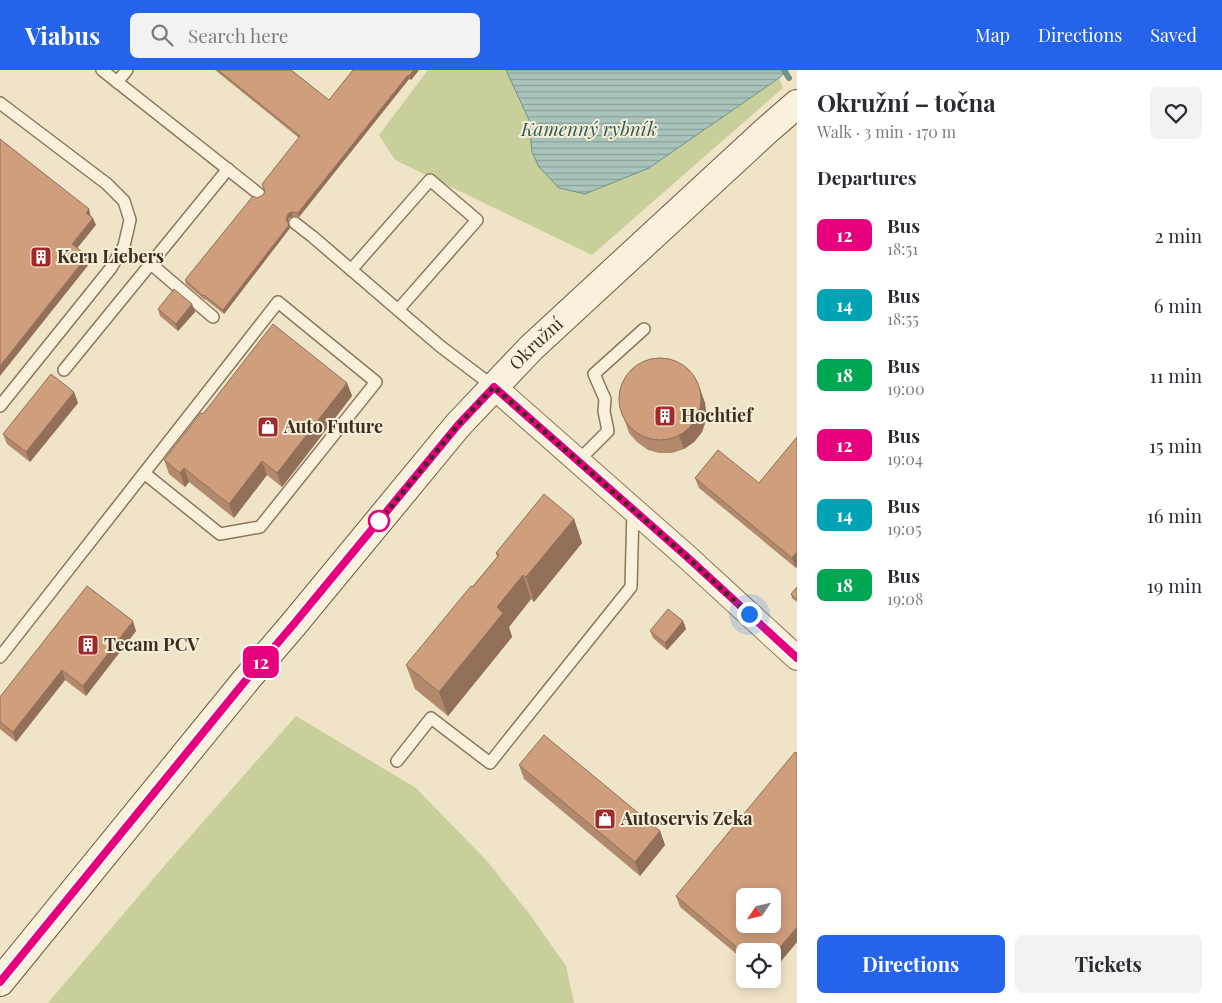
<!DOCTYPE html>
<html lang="en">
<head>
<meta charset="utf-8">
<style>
  body { margin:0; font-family:"Playfair Display",serif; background:#f2f2f3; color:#2b2b33; height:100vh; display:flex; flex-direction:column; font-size:19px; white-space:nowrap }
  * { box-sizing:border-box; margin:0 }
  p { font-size:16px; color:#7c7c81 }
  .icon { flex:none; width:28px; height:28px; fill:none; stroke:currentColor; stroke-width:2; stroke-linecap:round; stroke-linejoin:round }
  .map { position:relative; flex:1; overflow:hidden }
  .panel { display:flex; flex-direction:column; background:#fff; width:425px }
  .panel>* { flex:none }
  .badge { padding:0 10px; border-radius:8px; font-size:18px; line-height:32px }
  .needle { width:32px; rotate:235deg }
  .tools { position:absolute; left:736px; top:818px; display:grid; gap:10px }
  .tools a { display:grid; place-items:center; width:45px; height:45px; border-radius:8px; background:#fff; box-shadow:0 2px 12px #0003; font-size:25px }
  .you { position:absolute; width:25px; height:25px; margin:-12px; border:4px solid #fff; border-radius:50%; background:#1a73e8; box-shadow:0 0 0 8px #1a73e833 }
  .map>.badge { position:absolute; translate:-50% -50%; box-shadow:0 0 0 2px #fff }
  h2 { padding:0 20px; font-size:19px; line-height:45px }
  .round { display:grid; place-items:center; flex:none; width:52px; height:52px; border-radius:8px; background:#f2f2f3 }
  .headline { display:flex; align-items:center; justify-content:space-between; height:85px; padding:0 20px }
  h1 { font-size:24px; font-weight:700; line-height:38px }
  .action { display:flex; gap:10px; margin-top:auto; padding:10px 20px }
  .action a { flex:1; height:58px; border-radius:8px; background:#2563eb; color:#fff; font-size:20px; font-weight:700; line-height:58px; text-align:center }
  .action a+a { background:#f2f2f3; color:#2b2b33 }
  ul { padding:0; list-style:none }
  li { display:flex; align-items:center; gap:15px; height:70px; padding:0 20px }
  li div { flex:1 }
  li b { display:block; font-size:19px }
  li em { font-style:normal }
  li .badge { min-width:55px; font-weight:700; text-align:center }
  header { display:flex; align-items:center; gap:30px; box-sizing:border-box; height:70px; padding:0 25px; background:#2563eb; color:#fff }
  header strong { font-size:24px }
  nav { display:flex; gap:28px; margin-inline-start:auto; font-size:18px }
  .search { width:350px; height:45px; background:#f2f2f3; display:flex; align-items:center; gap:12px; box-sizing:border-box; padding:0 18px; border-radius:8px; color:#7c7c81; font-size:19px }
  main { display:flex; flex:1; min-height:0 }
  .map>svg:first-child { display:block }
</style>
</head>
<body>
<header>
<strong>Viabus</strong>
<div class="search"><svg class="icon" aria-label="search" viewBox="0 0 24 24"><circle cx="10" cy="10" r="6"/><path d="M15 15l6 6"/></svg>Search here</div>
<nav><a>Map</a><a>Directions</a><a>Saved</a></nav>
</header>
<main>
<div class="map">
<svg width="797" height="933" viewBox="0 0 797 933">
  <defs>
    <pattern id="water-rules" width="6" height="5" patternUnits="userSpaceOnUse" patternTransform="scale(1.25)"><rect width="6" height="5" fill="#a9c4bc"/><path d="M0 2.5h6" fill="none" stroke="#8ba098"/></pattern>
  </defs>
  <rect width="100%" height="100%" fill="#f0e4c8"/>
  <g fill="#c9cf9b">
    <polygon points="428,0 506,0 529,50 532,82 649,98 779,8 783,18 592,185 395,90 379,65"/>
    <polygon points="296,646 416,718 487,791 531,846 566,896 574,933 48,933 159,802"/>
  </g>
  <polygon fill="url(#water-rules)" stroke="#6f938a" points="506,0 788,0 779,8 649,98 585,124 559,118 539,97 532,82 529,50"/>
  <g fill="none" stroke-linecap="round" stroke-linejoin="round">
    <polyline stroke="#6f938a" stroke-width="6" points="784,0 789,8"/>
    <g stroke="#8d765c" stroke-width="14">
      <g id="lane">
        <polyline points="102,0 259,124"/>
        <polyline points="117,12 127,0"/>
        <polyline points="0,33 107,114 124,131 130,150 124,176 111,198 0,336"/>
        <polyline points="295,153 313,167 440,276 494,317"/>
        <polyline points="151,194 213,247"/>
        <polyline points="351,200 430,110 477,150 398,240"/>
        <polyline points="64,300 228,99"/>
        <polyline points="578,391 608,361 604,341 605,329 594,304 644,259"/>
        <polyline points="0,587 278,232 376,312 260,457 220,464 144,403"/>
        <polyline points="397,691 431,648 490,693 505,674 631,517 633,440"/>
      </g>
    </g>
    <g stroke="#8d765c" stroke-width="26">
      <polyline id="street" points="494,317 686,486 797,588"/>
    </g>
    <g stroke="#6f573f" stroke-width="30">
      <g id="secondary">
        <path id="s1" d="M0,912L246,610L293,555L458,355L531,278L766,61L797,34"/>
      </g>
    </g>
    <use href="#lane" stroke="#faf1dc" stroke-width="11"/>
    <use href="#street" stroke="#faf1dc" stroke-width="24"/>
    <use href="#secondary" stroke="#faf1dc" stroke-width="28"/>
  </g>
  <g fill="#b2896c">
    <polygon points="215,0 291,0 329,30 353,0 419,0 411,10 409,9 299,147 293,146 289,148 288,152 290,158 224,244 205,229 205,230 186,214 185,210 257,128 263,125 299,68"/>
    <polygon points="192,234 195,242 178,261 160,246 158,239"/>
    <polygon points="347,313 352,326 282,417 267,405 234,448 189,412 185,417 169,404 164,390 203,344"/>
    <polygon points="700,319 705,333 706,342 706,350 702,362 694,372 684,379 672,383 659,383 648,380 637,372 629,363 620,337"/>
    <polygon points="74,322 78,333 30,392 7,374 3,364"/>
    <polygon points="797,367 796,498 699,418 695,408 759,413"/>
    <polygon points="574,449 582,473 534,532 531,529 509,557 512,567 448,646 415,619 406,595 497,487 496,483"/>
    <polygon points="797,517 797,532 792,528 791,524"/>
    <polygon points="683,551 686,559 667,580 653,568 650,561"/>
    <polygon points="136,561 86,626 65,610 16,672 0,659 0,627"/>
    <polygon points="519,695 660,761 665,775 640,806 524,709"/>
    <polygon points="676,826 797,872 772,902 772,881 745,881 745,891 680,837"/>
  </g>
  <g fill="#916f58">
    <polygon points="414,0 419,0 411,10 409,6"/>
    <polygon points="408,5 409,9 299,147 298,143"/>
    <polygon points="89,139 91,147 86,143"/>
    <polygon points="291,142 293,146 289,148 288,152 286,149 288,144"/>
    <polygon points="93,148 96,155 75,181 72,174"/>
    <polygon points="289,155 290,158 224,244 223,240"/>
    <polygon points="87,186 90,193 0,306 0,296"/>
    <polygon points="192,234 195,242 178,261 176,254"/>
    <polygon points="347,313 352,326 282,417 277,403"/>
    <polygon points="700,319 705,333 706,342 706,350 702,362 694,372 684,379 679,366"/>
    <polygon points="74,322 78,333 30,392 26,382"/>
    <polygon points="262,391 267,405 234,448 229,434"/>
    <polygon points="184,398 189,412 185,417 180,403"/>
    <polygon points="574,449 582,473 534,532 526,507"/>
    <polygon points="797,482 797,497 796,498 792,488"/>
    <polygon points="523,505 531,529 509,557 512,567 448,646 439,622 497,537"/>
    <polygon points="133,551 136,561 86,626 83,616"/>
    <polygon points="683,551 686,559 667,580 665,573"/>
    <polygon points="62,600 65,610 16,672 13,662"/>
    <polygon points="660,761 665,775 640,806 635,792"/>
    <polygon points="797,857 797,872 772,902 772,887"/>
  </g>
  <g fill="#cf9f7d" stroke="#916f58" fill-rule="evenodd">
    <polygon points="218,0 291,0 329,30 353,0 414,0 409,6 408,5 298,143 291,142 288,144 286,149 289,155 223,240 204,225 203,226 185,210 253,126 257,128 263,125 265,121 262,114 300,66"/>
    <polygon points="0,69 89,139 86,143 93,148 72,174 87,186 0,296"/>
    <polygon points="174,219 192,234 176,254 158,239"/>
    <polygon points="273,254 347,313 277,403 262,391 229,434 184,398 180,403 164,390 201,343 203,344"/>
    <circle cx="660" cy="329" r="41"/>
    <polygon points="51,304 74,322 26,382 3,364"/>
    <polygon points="797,367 797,482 792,488 695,408 718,380 759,413"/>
    <polygon points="544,424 574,449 526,507 523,505 497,537 503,543 439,622 406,595 471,516 473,517 499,485 496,483"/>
    <polygon points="87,516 133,551 83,616 62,600 13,662 0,652 0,627"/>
    <polygon points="797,517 797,530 791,524"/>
    <polygon points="668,539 683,551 665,573 650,561"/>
    <polygon points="544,665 660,761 635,792 519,695"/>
    <path d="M795,682L797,683V857L772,887V881H745V884L676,826ZM745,826H772V854H745Z"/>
  </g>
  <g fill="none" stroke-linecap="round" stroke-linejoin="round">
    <g stroke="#fff" stroke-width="11">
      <polyline id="line" points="0,912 246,610 293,555 458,355 494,317 686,486 797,588"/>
    </g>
    <use href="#line" stroke="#e6007e" stroke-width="8"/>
    <polyline stroke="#3d2e20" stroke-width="5" stroke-dasharray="0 9" points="379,451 377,454 458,355 494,317 686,486 749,544"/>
  </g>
  <defs>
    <g id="building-square" transform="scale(1.125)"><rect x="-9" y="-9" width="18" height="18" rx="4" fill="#9e2a2b" stroke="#f7eed8"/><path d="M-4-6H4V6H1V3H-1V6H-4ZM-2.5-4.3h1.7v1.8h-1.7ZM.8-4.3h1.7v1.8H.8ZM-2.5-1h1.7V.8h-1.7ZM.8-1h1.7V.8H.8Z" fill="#fff"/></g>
    <g id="shop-square" transform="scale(1.125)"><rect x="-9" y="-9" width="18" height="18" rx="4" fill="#9e2a2b" stroke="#f7eed8"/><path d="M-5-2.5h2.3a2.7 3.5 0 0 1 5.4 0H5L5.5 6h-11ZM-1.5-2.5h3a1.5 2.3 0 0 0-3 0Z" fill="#fff"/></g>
  </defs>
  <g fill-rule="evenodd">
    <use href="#building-square" x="41" y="187"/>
    <use href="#building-square" x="665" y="346"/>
    <use href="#shop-square" x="268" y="357"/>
    <use href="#building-square" x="88" y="575"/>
    <use href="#shop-square" x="605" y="749"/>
  </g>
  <circle fill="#fff" stroke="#e6007e" stroke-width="2.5" cx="379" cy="451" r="10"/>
  <g text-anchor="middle" stroke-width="4" stroke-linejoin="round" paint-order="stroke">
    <g font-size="18" font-weight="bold" fill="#3d2e20" stroke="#f7eed8" text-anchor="start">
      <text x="57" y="193">Kern Liebers</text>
      <text x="681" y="352">Hochtief</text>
      <text x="284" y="363">Auto Future</text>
      <text x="104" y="581">Tecam PCV</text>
      <text x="621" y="755">Autoservis Zeka</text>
    </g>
    <g font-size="18" fill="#3d2e20" stroke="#f7eed8">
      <text dy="6" stroke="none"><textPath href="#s1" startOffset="834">Okružní</textPath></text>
    </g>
    <g font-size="19" font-style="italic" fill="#2f5d5a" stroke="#f7eed8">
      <text x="589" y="66">Kamenný rybník</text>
    </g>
  </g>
</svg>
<div class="tools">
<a><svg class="needle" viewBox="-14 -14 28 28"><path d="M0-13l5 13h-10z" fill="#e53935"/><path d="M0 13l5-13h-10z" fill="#7c7c81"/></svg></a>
<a><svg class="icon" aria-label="locate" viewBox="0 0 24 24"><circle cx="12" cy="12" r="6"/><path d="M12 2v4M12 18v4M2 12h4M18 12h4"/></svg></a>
</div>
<div class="you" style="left:749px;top:544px"></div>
<b class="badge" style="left:261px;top:592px;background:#e6007e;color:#fff">12</b>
</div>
<section class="panel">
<div class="headline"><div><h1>Okružní – točna</h1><p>Walk · 3 min · 170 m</p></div><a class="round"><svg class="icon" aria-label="heart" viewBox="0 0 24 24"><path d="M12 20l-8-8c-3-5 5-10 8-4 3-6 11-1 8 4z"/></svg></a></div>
<h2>Departures</h2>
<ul>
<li><span class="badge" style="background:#e6007e;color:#fff">12</span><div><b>Bus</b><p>18:51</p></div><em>2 min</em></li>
<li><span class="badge" style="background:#00a3b4;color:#fff">14</span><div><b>Bus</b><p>18:55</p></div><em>6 min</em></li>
<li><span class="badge" style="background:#00a651;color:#fff">18</span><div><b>Bus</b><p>19:00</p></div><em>11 min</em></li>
<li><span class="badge" style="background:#e6007e;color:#fff">12</span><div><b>Bus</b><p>19:04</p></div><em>15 min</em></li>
<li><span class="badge" style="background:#00a3b4;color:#fff">14</span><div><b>Bus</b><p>19:05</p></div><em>16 min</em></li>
<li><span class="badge" style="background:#00a651;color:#fff">18</span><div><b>Bus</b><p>19:08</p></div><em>19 min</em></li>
</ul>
<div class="action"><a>Directions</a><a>Tickets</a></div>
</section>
</main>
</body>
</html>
